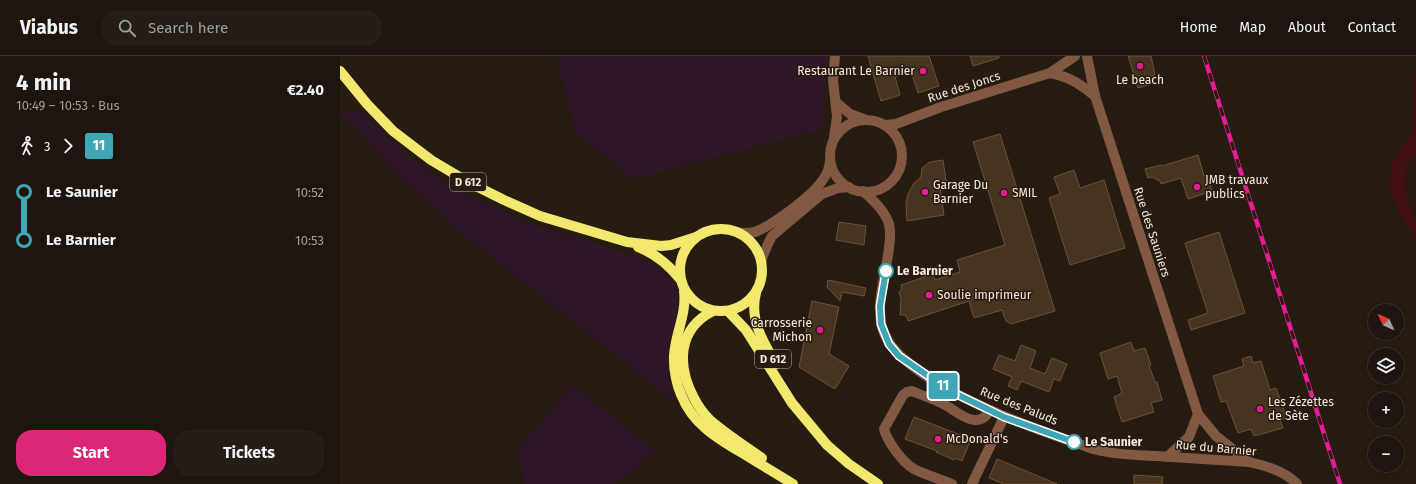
<!DOCTYPE html>
<html lang="en">
<head>
<meta charset="utf-8">
<style>
  body { margin:0; font-family:"Fira Sans",sans-serif; background:#251e17; color:#f1f3f6; height:100vh; display:flex; flex-direction:column; font-size:15px; white-space:nowrap }
  * { box-sizing:border-box; margin:0 }
  p { font-size:13px; color:#a09f9e }
  .icon { flex:none; width:22px; height:22px; fill:none; stroke:currentColor; stroke-width:2; stroke-linecap:round; stroke-linejoin:round }
  .map { position:relative; flex:1; overflow:hidden }
  .details { display:flex; flex-direction:column; background:#1d150e; width:340px }
  .details>* { flex:none }
  .badge { padding:0 8px; border-radius:3px; font-size:14px; line-height:26px }
  .needle { width:26px; rotate:314deg }
  .controls { position:absolute; left:1028px; top:248px; display:grid; gap:8px }
  .controls a { display:grid; place-items:center; width:36px; height:36px; border-radius:50%; background:#1d150e; box-shadow:0 2px 6px #0003,0 0 0 1px #3b342e; font-size:20px }
  .map>.badge { position:absolute; translate:-50% -50%; box-shadow:0 0 0 2px #fff }
  .legs { display:flex; align-items:center; gap:6px; height:44px; padding:0 16px; font-size:13px }
  .legs p { margin-inline-start:auto }
  .head { display:flex; align-items:center; justify-content:space-between; height:68px; padding:0 16px }
  h1 { font-size:22px; font-weight:700; line-height:30px }
  .button { display:flex; gap:8px; margin-top:auto; padding:8px 16px }
  .button a { flex:1; height:46px; border-radius:16px; background:#db2777; color:#fff; font-size:16px; font-weight:700; line-height:46px; text-align:center }
  .button a+a { background:#251e17; color:#f1f3f6 }
  ul { padding:0 16px; list-style:none }
  li { display:flex; align-items:center; gap:14px; height:48px; font-size:15px }
  li i { display:grid; place-items:center; width:6px; height:100%; margin:0 5px; background:currentColor }
  li i::after { content:''; width:10px; height:10px; margin:-5px; border:3px solid; border-radius:50%; background:#1d150e }
  li p { margin-inline-start:auto }
  li:first-child i { background:linear-gradient(#0000 50%,currentColor 0) }
  li:last-child i { background:linear-gradient(currentColor 50%,#0000 0) }
  header { display:flex; align-items:center; gap:24px; box-sizing:border-box; height:56px; padding:0 20px; background:#1d150e; border-bottom:1px solid #3b342e }
  header strong { font-size:19px }
  nav { display:flex; gap:22px; margin-inline-start:auto; font-size:14px }
  .search { width:280px; height:36px; background:#251e17; display:flex; align-items:center; gap:10px; box-sizing:border-box; padding:0 14px; border-radius:16px; color:#a09f9e; font-size:15px }
  main { display:flex; flex:1; min-height:0 }
  .map>svg:first-child { display:block }
</style>
</head>
<body>
<header>
<strong>Viabus</strong>
<div class="search"><svg class="icon" aria-label="search" viewBox="0 0 24 24"><circle cx="10" cy="10" r="6"/><path d="M15 15l6 6"/></svg>Search here</div>
<nav><a>Home</a><a>Map</a><a>About</a><a>Contact</a></nav>
</header>
<main>
<section class="details">
<div class="head"><div><h1>4 min</h1><p>10:49 – 10:53 · Bus</p></div><b>€2.40</b></div>
<div class="legs"><svg class="icon" aria-label="walk" viewBox="0 0 24 24"><circle cx="13" cy="4" r="2"/><path d="M13 8l-2 6 4 7M11 14l-3 7M7 12l3-4h3l4 4"/></svg>3<svg class="icon" aria-label="forward" viewBox="0 0 24 24"><path d="M9 5l7 7-7 7"/></svg><b class="badge" style="background:#3ea6b4;color:#fff">11</b></div>
<ul>
<li><i style="color:#3ea6b4"></i><b>Le Saunier</b><p>10:52</p></li>
<li><i style="color:#3ea6b4"></i><b>Le Barnier</b><p>10:53</p></li>
</ul>
<div class="button"><a>Start</a><a>Tickets</a></div>
</section>
<div class="map">
<svg width="1076" height="428" viewBox="0 0 1076 428">
  <rect width="100%" height="100%" fill="#271c12"/>
  <g fill="#301629">
    <polygon points="217,0 488,0 482,73 293,123 235,76"/>
    <polygon points="20,55 72,104 116,133 185,166 312,206 332,224 339,245 325,309 334,346 119,175 51,112 1,56"/>
    <polygon points="232,329 316,395 290,417 273,428 185,428 178,394"/>
  </g>
  <path fill="#431013" d="M1075,0L1076,98C1073,102 1069,107 1067,111C1063,124 1067,153 1076,163V181L1068,172L1049,135L1052,107L1072,75Z"/>
  <g fill="#463420" stroke="#705234">
    <polygon points="528,0 589,0 599,30 578,37 571,15 555,21 560,39 541,45"/>
    <polygon points="630,0 659,0 659,2 633,10"/>
    <polygon points="788,0 811,0 815,19 812,20 814,27 798,32"/>
    <polygon points="660,78 715,255 671,268 666,265 662,254 634,262 629,245 568,265 566,259 560,259 561,243 559,236 562,234 561,229 593,218 595,224 620,216 617,204 665,189 633,86"/>
    <polygon points="858,99 864,120 867,119 872,135 848,143 841,122 821,128 820,125 812,121 808,122 805,113 821,109 822,110"/>
    <polygon points="603,104 607,130 600,131 604,159 567,165 566,148 568,138 574,127 581,121 582,112 590,106"/>
    <polygon points="734,114 740,132 764,124 785,192 730,209 709,142 720,138 714,121"/>
    <polygon points="499,166 526,170 524,189 496,184"/>
    <polygon points="879,176 905,257 851,274 848,264 868,257 845,187"/>
    <polygon points="488,224 526,232 524,240 502,236 500,245 487,231"/>
    <polygon points="472,245 499,251 489,298 509,310 495,333 459,311"/>
    <polygon points="791,286 794,295 805,292 811,309 809,310 815,326 817,326 822,344 811,347 814,356 782,366 774,341 782,337 777,320 768,323 760,297"/>
    <polygon points="681,289 696,295 690,312 705,318 712,302 727,308 720,325 714,323 709,336 681,325 677,334 668,330 672,321 653,313 659,299 675,305"/>
    <polygon points="911,300 913,307 921,305 930,334 936,332 947,362 940,364 943,372 914,380 911,373 898,377 886,345 881,346 873,320 904,310 902,303"/>
    <polygon points="574,361 631,383 622,405 615,402 614,404 596,396 597,395 565,383"/>
    <polygon points="657,403 717,428 664,428 649,422"/>
    <polygon points="794,419 823,421 822,428 794,428"/>
  </g>
  <g fill="none" stroke-linecap="round" stroke-linejoin="round">
    <g stroke="#815842" stroke-width="10">
      <polyline points="747,0 755,40 858,358 876,380 909,406"/>
      <polyline points="710,17 735,0"/>
      <polyline points="496,46 510,58 524,63"/>
      <circle cx="526" cy="100" r="36"/>
      <path d="M545,69L556,68L601,51L710,17C730,21 740,28 755,40"/>
      <polyline points="494,81 497,61 493,24 495,0"/>
      <path d="M523,135C533,144 545,155 549,168C551,176 550,185 549,192C546,217 537,242 541,267C549,320 681,368 727,384C738,387 750,393 762,395C779,399 798,399 816,400C847,402 878,404 909,406C926,410 945,415 957,428"/>
      <path d="M399,177C405,177 410,177 415,176C431,170 472,140 482,125C487,119 489,113 490,105"/>
      <polyline points="421,205 427,190 432,180 482,138 498,132 509,131"/>
      <polyline points="827,401 849,381 858,358"/>
      <path d="M612,428C600,423 586,419 574,413C563,407 547,385 544,373L563,339L567,336L572,335C583,340 597,344 607,350C620,358 639,375 650,354"/>
      <polyline points="632,428 664,361"/>
    </g>
    <g stroke="#f1e86d" stroke-width="10">
      <polyline points="0,15 27,48 53,75 91,104 128,126 164,144 200,160 287,186 321,190 331,189 356,181"/>
      <circle cx="381" cy="214" r="41"/>
      <path d="M298,191C316,198 328,208 340,223"/>
      <path d="M344,235C347,258 335,278 334,300C333,326 344,354 364,371C376,382 390,390 404,398C420,408 437,418 453,428"/>
      <path d="M416,237C409,263 423,286 436,308"/>
      <path d="M373,255C337,273 337,310 354,342C358,350 364,358 370,364C386,378 405,390 422,402"/>
      <polyline points="388,255 406,274 452,347 487,389 509,408 538,428"/>
    </g>
    <g stroke="#e91a95" stroke-width="4.5">
      <polyline id="rail" points="864,0 1000,428"/>
    </g>
    <use href="#rail" stroke="#271c12" stroke-width="3" stroke-dasharray="9" stroke-linecap="butt"/>
  </g>
  <g fill="none" stroke-linecap="round" stroke-linejoin="round">
    <g stroke="#fff" stroke-width="9">
      <polyline id="line-1" points="546,215 540,250 541,268 549,288 559,300 610,335 664,361 734,386"/>
    </g>
    <use href="#line-1" stroke="#3ea6b4" stroke-width="6"/>
  </g>
  <g fill="#e91a95" stroke="#271c12" stroke-width="1.5">
    <circle cx="800" cy="10" r="4"/>
    <circle cx="583" cy="15" r="4"/>
    <circle cx="857" cy="131" r="4"/>
    <circle cx="585" cy="136" r="4"/>
    <circle cx="664" cy="137" r="4"/>
    <circle cx="589" cy="239" r="4"/>
    <circle cx="480" cy="274" r="4"/>
    <circle cx="920" cy="353" r="4"/>
    <circle cx="598" cy="383" r="4"/>
  </g>
  <g fill="#fff" stroke="#3ea6b4" stroke-width="2">
    <circle cx="546" cy="215" r="7"/>
    <circle cx="734" cy="386" r="7"/>
  </g>
  <g text-anchor="middle" stroke-width="3" stroke-linejoin="round" paint-order="stroke">
    <g fill="#271c12" stroke="#bcac9f" stroke-width="1">
      <rect x="110" y="117" width="36" height="18" rx="3"/>
      <rect x="415" y="294" width="36" height="18" rx="3"/>
    </g>
    <g font-size="11" font-weight="bold" fill="#fce9dc">
      <text x="128" y="130">D 612</text>
      <text x="433" y="307">D 612</text>
    </g>
    <g font-size="12" fill="#fce9dc" stroke="#271c12" text-anchor="start">
      <text x="575" y="19" text-anchor="end">Restaurant Le Barnier</text>
      <text x="800" y="28" text-anchor="middle">Le beach</text>
      <text x="865" y="128">JMB travaux<tspan x="865" dy="14">publics</tspan></text>
      <text x="593" y="133">Garage Du<tspan x="593" dy="14">Barnier</tspan></text>
      <text x="672" y="141">SMIL</text>
      <text x="597" y="243">Soulie imprimeur</text>
      <text x="472" y="271" text-anchor="end">Carrosserie<tspan x="472" dy="14">Michon</tspan></text>
      <text x="928" y="350">Les Zézettes<tspan x="928" dy="14">de Sète</tspan></text>
      <text x="606" y="387">McDonald's</text>
    </g>
    <g font-size="12" fill="#fce9dc" stroke="#271c12">
      <text transform="translate(624 31) rotate(-18)" y="4">Rue des Joncs</text>
      <text transform="translate(812 176) rotate(72)" y="4">Rue des Sauniers</text>
      <text transform="translate(679 350) rotate(22)" y="4">Rue des Paluds</text>
      <text transform="translate(876 392) rotate(5)" y="4">Rue du Barnier</text>
    </g>
    <g font-size="12" font-weight="bold" fill="#fce9dc" stroke="#271c12" text-anchor="start">
      <text x="557" y="219">Le Barnier</text>
      <text x="745" y="390">Le Saunier</text>
    </g>
  </g>
</svg>
<div class="controls">
<a><svg class="needle" viewBox="-14 -14 28 28"><path d="M0-13l5 13h-10z" fill="#e53935"/><path d="M0 13l5-13h-10z" fill="#a09f9e"/></svg></a>
<a><svg class="icon" aria-label="layers" viewBox="0 0 24 24"><path d="M12 4l9 5-9 5-9-5zM3 14l9 5 9-5"/></svg></a>
<a>+</a>
<a>−</a>
</div>
<b class="badge" style="left:603px;top:330px;background:#3ea6b4;color:#fff">11</b>
</div>
</main>
</body>
</html>
